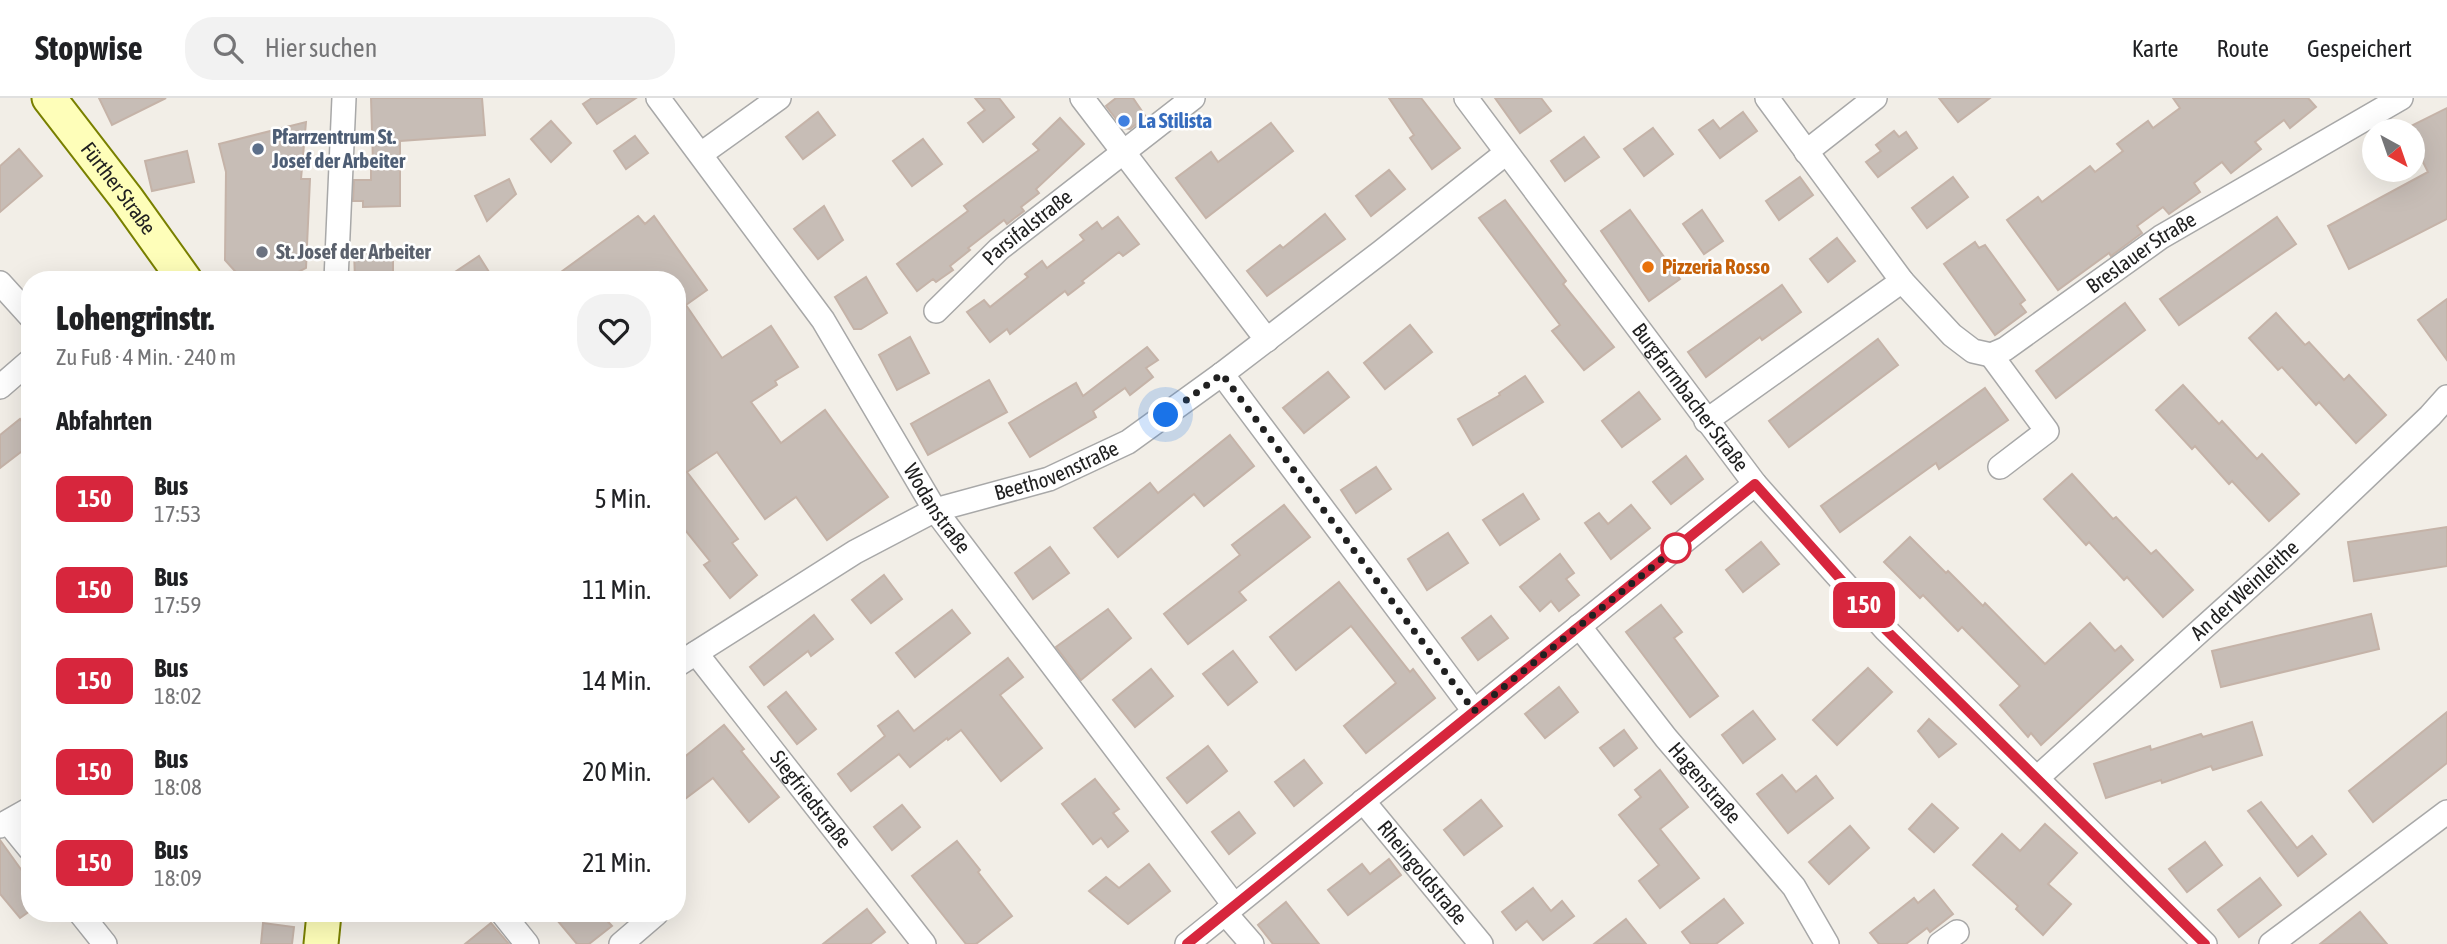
<!DOCTYPE html>
<html lang="de">
<head>
<meta charset="utf-8">
<style>
  body { margin:0; font-family:"Asap Condensed",sans-serif; background:#f2f2f2; color:#202124; height:100vh; display:flex; flex-direction:column; font-size:26px; white-space:nowrap }
  * { box-sizing:border-box; margin:0 }
  p { font-size:23px; color:#757577 }
  .icon { flex:none; width:38px; height:38px; fill:none; stroke:currentColor; stroke-width:2; stroke-linecap:round; stroke-linejoin:round }
  .map { position:relative; flex:1; overflow:hidden }
  .sheet { position:absolute; left:21px; top:173px; width:665px; height:651px; display:flex; flex-direction:column; background:#fff; border-radius:28px; box-shadow:0 7px 28px #0002 }
  .sheet>* { flex:none }
  .badge { padding:0 14px; border-radius:10px; font-size:24px; line-height:46px }
  .needle { width:46px; rotate:140deg }
  .buttons { position:absolute; left:2362px; top:21px; display:grid; gap:14px }
  .buttons a { display:grid; place-items:center; width:63px; height:63px; border-radius:50%; background:#fff; box-shadow:0 7px 28px #0002; font-size:35px }
  .you { position:absolute; width:35px; height:35px; margin:-18px; border:5px solid #fff; border-radius:50%; background:#1a73e8; box-shadow:0 0 0 10px #1a73e833 }
  .map>.badge { position:absolute; translate:-50% -50%; box-shadow:0 0 0 4px #fff }
  h2 { padding:0 35px; font-size:26px; line-height:63px }
  .round { display:grid; place-items:center; flex:none; width:74px; height:74px; border-radius:28px; background:#f2f2f2 }
  .overview { display:flex; align-items:center; justify-content:space-between; height:119px; padding:0 35px }
  h1 { font-size:33px; font-weight:800; line-height:52px }
  ul { padding:0; list-style:none }
  li { display:flex; align-items:center; gap:21px; height:91px; padding:0 35px }
  li div { flex:1 }
  li b { display:block; font-size:26px }
  li em { font-style:normal }
  li .badge { min-width:77px; font-weight:700; text-align:center }
  header { display:flex; align-items:center; gap:42px; box-sizing:border-box; height:98px; padding:0 35px; background:#fff; border-bottom:2px solid #e0e0e0 }
  header strong { font-size:33px }
  nav { display:flex; gap:38px; margin-inline-start:auto; font-size:24px }
  .search { width:490px; height:63px; background:#f2f2f2; display:flex; align-items:center; gap:18px; box-sizing:border-box; padding:0 24px; border-radius:28px; color:#757577; font-size:26px }
  .map>svg:first-child { display:block }
</style>
</head>
<body>
<header>
<strong>Stopwise</strong>
<div class="search"><svg class="icon" aria-label="search" viewBox="0 0 24 24"><circle cx="10" cy="10" r="6"/><path d="M15 15l6 6"/></svg>Hier suchen</div>
<nav><a>Karte</a><a>Route</a><a>Gespeichert</a></nav>
</header>
<div class="map">
<svg width="2447" height="846" viewBox="0 0 2447 846">
  <rect width="100%" height="100%" fill="#f2eee7"/>
  <g fill="#c7bdb6" stroke="#c5b3a8" stroke-width="2">
    <polygon points="99,0 166,0 112,27"/>
    <polygon points="371,0 482,0 485,37 400,43 400,108 363,109 363,103 353,103 354,82 371,82 371,66 373,66"/>
    <polygon points="592,0 636,0 597,26 583,6"/>
    <polygon points="975,0 999,0 1014,19 983,44 968,25 985,12"/>
    <polygon points="1116,0 1133,0 1146,19 1130,31 1123,30 1106,8"/>
    <polygon points="1389,0 1421,0 1460,50 1432,71 1410,40 1414,37"/>
    <polygon points="1495,0 1541,0 1551,13 1520,35"/>
    <polygon points="1939,0 1990,0 1958,24"/>
    <polygon points="2173,0 2308,0 2316,9 2290,30 2284,22 2255,44 2261,51 2231,75 2222,64 2194,85 2200,94 2169,116 2163,109 2137,128 2142,135 2111,158 2109,155 2058,192 2007,122 2038,99 2042,104 2090,68 2095,74 2123,53 2117,46 2148,23 2153,30 2180,10"/>
    <polygon points="2447,10 2447,121 2349,171 2328,128 2428,74 2413,44 2413,33 2408,33 2407,30"/>
    <polygon points="818,14 835,37 803,61 786,39"/>
    <polygon points="1743,14 1757,33 1720,60 1699,32 1713,22 1720,31"/>
    <polygon points="1060,20 1084,46 1036,91 1039,95 1021,109 1024,113 1007,126 1004,122 968,150 970,152 950,168 953,172 936,184 933,181 917,193 897,166 968,113 964,108 1039,52 1033,46"/>
    <polygon points="551,23 571,45 551,64 531,41"/>
    <polygon points="306,24 301,81 310,81 306,170 283,182 243,182 225,162 226,74 219,46"/>
    <polygon points="1271,25 1293,53 1206,120 1176,80 1211,54 1218,64"/>
    <polygon points="1653,30 1673,56 1644,78 1624,51"/>
    <polygon points="1894,33 1899,39 1906,34 1917,50 1878,79 1866,64 1881,53 1876,47"/>
    <polygon points="635,38 648,55 626,71 614,53"/>
    <polygon points="1584,39 1599,59 1565,83 1551,63"/>
    <polygon points="923,41 942,66 912,88 893,63"/>
    <polygon points="19,51 42,78 0,114 0,68"/>
    <polygon points="187,53 194,84 152,93 145,63"/>
    <polygon points="1389,72 1405,91 1371,118 1356,98"/>
    <polygon points="1800,79 1813,97 1779,122 1766,103"/>
    <polygon points="1953,79 1968,99 1927,130 1912,110"/>
    <polygon points="509,81 516,96 487,123 475,98"/>
    <polygon points="1505,102 1566,183 1563,186 1614,249 1584,272 1552,233 1560,227 1479,120"/>
    <polygon points="824,108 843,142 818,161 794,131"/>
    <polygon points="1630,112 1680,181 1649,203 1601,133"/>
    <polygon points="1702,112 1723,143 1704,156 1683,126"/>
    <polygon points="1325,116 1345,141 1267,198 1247,173 1280,147 1283,150"/>
    <polygon points="638,118 645,126 654,118 707,192 686,207 722,260 771,228 798,269 775,283 777,287 751,304 781,345 825,312 888,399 827,442 796,399 765,421 717,354 687,374 738,441 732,445 757,477 730,500 704,467 710,463 677,422 677,182 550,182"/>
    <polygon points="1118,119 1139,146 1123,158 1119,154 1082,183 1084,185 1068,197 1065,193 1010,236 1007,231 990,244 967,214 984,202 990,209 1028,179 1025,176 1042,163 1047,170 1084,142 1080,137 1097,124 1102,131"/>
    <polygon points="2277,119 2296,146 2179,227 2160,201"/>
    <polygon points="1837,140 1855,163 1828,184 1810,161"/>
    <polygon points="1975,144 1979,150 1985,147 2025,202 2020,206 2026,214 1995,237 1944,166"/>
    <polygon points="393,151 393,182 355,182 354,152"/>
    <polygon points="479,158 494,182 443,182"/>
    <polygon points="866,179 887,215 861,231 854,231 835,199"/>
    <polygon points="1782,187 1801,214 1762,242 1760,239 1706,279 1688,254"/>
    <polygon points="2447,201 2447,262 2418,222"/>
    <polygon points="2125,205 2145,232 2056,300 2036,273"/>
    <polygon points="2276,215 2305,247 2309,244 2344,282 2349,277 2386,317 2356,345 2319,304 2316,307 2282,269 2278,272 2249,240"/>
    <polygon points="1410,227 1432,254 1385,291 1364,265"/>
    <polygon points="910,239 929,275 897,292 879,257"/>
    <polygon points="1878,241 1898,267 1789,349 1769,323"/>
    <polygon points="1147,249 1158,262 1146,270 1153,279 1130,297 1125,290 1093,313 1096,319 1030,359 1009,325 1076,285 1083,298"/>
    <polygon points="1328,274 1349,299 1304,335 1283,310"/>
    <polygon points="1525,278 1543,304 1473,347 1458,321 1500,297 1499,295"/>
    <polygon points="989,282 1007,314 928,357 911,326"/>
    <polygon points="2183,287 2219,326 2222,323 2257,361 2262,356 2299,396 2269,423 2232,383 2229,386 2195,348 2192,351 2156,312"/>
    <polygon points="1985,290 2008,322 1939,371 1936,365 1840,434 1821,408"/>
    <polygon points="1639,294 1660,321 1622,349 1602,323"/>
    <polygon points="20,321 30,333 30,347 0,370 0,337"/>
    <polygon points="1230,337 1254,368 1204,408 1194,396 1118,459 1094,430 1150,385 1158,395"/>
    <polygon points="1686,358 1703,381 1671,406 1653,384"/>
    <polygon points="1376,369 1391,391 1356,415 1341,392"/>
    <polygon points="2072,376 2113,421 2116,419 2151,456 2156,452 2193,492 2163,519 2127,479 2124,482 2089,444 2086,447 2044,401"/>
    <polygon points="1523,396 1539,421 1500,447 1483,422"/>
    <polygon points="1284,407 1310,439 1239,494 1246,502 1188,546 1164,516 1240,457 1232,447"/>
    <polygon points="1631,407 1650,430 1611,461 1585,425 1599,415 1608,426"/>
    <polygon points="2447,429 2447,468 2354,483 2348,444"/>
    <polygon points="1448,435 1468,465 1427,492 1408,461"/>
    <polygon points="1910,439 1946,475 1948,473 1983,508 1985,505 2045,566 2090,525 2115,553 2121,548 2133,562 2041,647 2031,635 2028,639 2000,607 2020,588 1962,529 1958,533 1923,497 1920,500 1884,464"/>
    <polygon points="1761,444 1779,466 1743,494 1726,472"/>
    <polygon points="1050,449 1069,475 1033,501 1015,475"/>
    <polygon points="1560,456 1574,475 1566,481 1579,497 1559,513 1551,503 1540,513 1520,489"/>
    <polygon points="884,477 902,501 871,525 852,502"/>
    <polygon points="1339,484 1410,574 1413,571 1435,600 1366,655 1344,628 1396,585 1351,528 1296,572 1270,539"/>
    <polygon points="1661,507 1682,534 1674,540 1718,598 1690,619 1626,534"/>
    <polygon points="1108,511 1131,540 1081,582 1056,549"/>
    <polygon points="952,512 970,535 915,579 896,555"/>
    <polygon points="2371,516 2379,551 2221,589 2212,553"/>
    <polygon points="814,517 833,541 811,558 808,553 764,587 750,569"/>
    <polygon points="1491,518 1508,540 1478,562 1462,540"/>
    <polygon points="1233,553 1257,584 1228,607 1203,576"/>
    <polygon points="1008,560 1023,579 1000,597 1042,650 1001,683 961,632 948,642 947,640 910,669 899,656 851,693 838,676 885,638 878,628 898,613 914,633"/>
    <polygon points="1868,570 1892,594 1837,647 1813,622"/>
    <polygon points="1151,571 1173,598 1135,629 1113,602"/>
    <polygon points="1559,589 1578,614 1545,640 1525,616"/>
    <polygon points="786,594 816,631 797,646 768,609"/>
    <polygon points="1753,613 1775,641 1743,665 1722,637"/>
    <polygon points="2447,614 2447,665 2373,724 2349,693"/>
    <polygon points="1929,621 1956,646 1939,659 1918,633"/>
    <polygon points="2252,624 2262,657 2213,672 2211,668 2162,685 2161,682 2106,700 2094,666 2150,648 2151,652 2201,636 2203,639"/>
    <polygon points="724,627 744,651 741,653 779,699 749,724 713,680 677,707 677,665"/>
    <polygon points="1624,632 1637,650 1614,668 1600,650"/>
    <polygon points="1208,648 1227,673 1187,705 1167,680"/>
    <polygon points="1304,662 1322,685 1294,708 1275,684"/>
    <polygon points="1660,672 1688,709 1660,731 1699,780 1660,810 1639,783 1659,767 1619,717 1641,699 1635,692"/>
    <polygon points="1782,677 1796,694 1816,678 1833,700 1788,735 1757,696"/>
    <polygon points="1095,681 1119,711 1113,715 1128,733 1108,749 1101,740 1093,746 1062,706"/>
    <polygon points="1481,702 1502,728 1464,757 1444,732"/>
    <polygon points="2261,704 2297,750 2312,738 2326,756 2298,778 2248,713"/>
    <polygon points="1932,706 1958,730 1934,754 1909,731"/>
    <polygon points="902,707 920,729 892,752 874,729"/>
    <polygon points="1239,714 1255,735 1229,756 1212,734"/>
    <polygon points="2045,726 2077,755 2048,786 2071,806 2043,837 2016,811 2018,808 1973,767 2002,736 2020,753"/>
    <polygon points="1850,728 1869,750 1829,786 1809,764"/>
    <polygon points="0,742 30,784 30,813 20,820 0,796"/>
    <polygon points="957,743 980,772 978,774 1012,818 976,846 966,846 912,778"/>
    <polygon points="2205,744 2222,767 2187,794 2169,771"/>
    <polygon points="1389,761 1401,777 1348,817 1328,792 1362,766 1370,776"/>
    <polygon points="1149,766 1170,793 1128,826 1089,793 1106,779 1119,790"/>
    <polygon points="2260,780 2281,807 2239,839 2218,812"/>
    <polygon points="1533,790 1551,813 1562,803 1574,818 1543,842 1527,823 1516,832 1502,814"/>
    <polygon points="1934,792 1953,816 1930,834 1927,830 1906,846 1879,846 1870,835 1914,800 1918,805"/>
    <polygon points="1724,801 1743,825 1716,846 1691,846 1682,834"/>
    <polygon points="1286,804 1319,846 1273,846 1258,827"/>
    <polygon points="867,811 885,834 870,846 823,846"/>
    <polygon points="2360,814 2387,846 2320,846"/>
    <polygon points="552,816 601,816 612,828 589,846 577,846"/>
    <polygon points="1626,821 1646,846 1594,846"/>
    <polygon points="263,825 294,829 292,846 261,846"/>
    <polygon points="491,825 509,846 465,846"/>
  </g>
  <g fill="none" stroke-linecap="round" stroke-linejoin="round">
    <g stroke="#a8a8a8" stroke-width="26">
      <g id="street">
        <path id="s1" d="M658,0L823,222L935,412L1234,807"/>
        <polyline points="1082,0 1267,242"/>
        <path id="s2" d="M1466,0L1755,386L1886,532L2205,846"/>
        <path id="s3" d="M1767,0L1902,183L1952,237L1973,253L1991,257L2005,251L2161,139L2401,0"/>
        <polyline points="1806,54 1875,0"/>
        <polyline points="701,56 779,0"/>
        <polyline points="336,182 344,0"/>
        <polyline points="0,185 30,218"/>
        <path id="s4" d="M936,213L999,151L1193,0"/>
        <polyline points="1991,257 2047,333 2000,369"/>
        <polyline points="1222,276 1474,613"/>
        <polyline points="0,289 30,263"/>
        <polyline points="1706,323 1902,183"/>
        <path id="s5" d="M1579,528L1666,640L1794,789L1827,846"/>
        <path id="s6" d="M696,555L924,846"/>
        <path id="s7" d="M677,567L855,454L935,412L1049,381L1128,344L1222,276L1381,154L1506,55"/>
        <path id="s8" d="M2037,680L2282,459L2430,318L2447,299"/>
        <path id="s9" d="M1363,703L1481,846"/>
        <polyline points="8,724 30,751"/>
        <polyline points="0,728 30,711"/>
        <polyline points="1225,815 1252,846"/>
        <polyline points="81,816 105,846"/>
        <polyline points="503,816 527,846"/>
        <polyline points="621,846 656,816"/>
        <polyline points="1187,846 1755,386"/>
        <polyline points="1940,846 1957,834"/>
        <polyline points="2271,846 2447,714"/>
      </g>
    </g>
    <g stroke="#798000" stroke-width="37">
      <g id="secondary">
        <path id="s10" d="M49,0L127,101L185,182"/>
        <polyline points="321,846 324,816"/>
      </g>
    </g>
    <use href="#street" stroke="#fff" stroke-width="23"/>
    <use href="#secondary" stroke="#fefeb9" stroke-width="33"/>
  </g>
  <g fill="none" stroke-linecap="round" stroke-linejoin="round">
    <g stroke="#fff" stroke-width="16">
      <polyline id="line" points="1187,846 1755,386 1886,532 2205,846"/>
    </g>
    <use href="#line" stroke="#d7263d" stroke-width="10"/>
    <polyline stroke="#212121" stroke-width="7" stroke-dasharray="0 12.6" points="1166,317 1222,276 1474,613 1682,445 1676,450"/>
  </g>
  <circle fill="#3f7fe0" stroke="#fff" stroke-width="2.5" cx="1124" cy="23" r="7"/>
  <circle fill="#5c6f8a" stroke="#fff" stroke-width="2.5" cx="258" cy="51" r="7"/>
  <circle fill="#6b7280" stroke="#fff" stroke-width="2.5" cx="262" cy="154" r="7"/>
  <circle fill="#e8710a" stroke="#fff" stroke-width="2.5" cx="1648" cy="169" r="7"/>
  <circle fill="#fff" stroke="#d7263d" stroke-width="3.5" cx="1676" cy="450" r="14"/>
  <g text-anchor="middle" stroke-width="5" stroke-linejoin="round" paint-order="stroke">
    <g font-size="21" font-weight="bold" fill="#366cbe" stroke="#fff" text-anchor="start">
      <text x="1138" y="30">La Stilista</text>
    </g>
    <g font-size="21" font-weight="bold" fill="#4e5e75" stroke="#fff" text-anchor="start">
      <text x="272" y="46">Pfarrzentrum St.<tspan x="272" dy="24">Josef der Arbeiter</tspan></text>
    </g>
    <g font-size="21" fill="#212121" stroke="#fff">
      <text dy="7" stroke="none"><textPath href="#s10" startOffset="114">Fürther Straße</textPath></text>
      <text dy="7" stroke="none"><textPath href="#s4" startOffset="124">Parsifalstraße</textPath></text>
      <text dy="7" stroke="none"><textPath href="#s3" startOffset="528">Breslauer Straße</textPath></text>
      <text dy="7" stroke="none"><textPath href="#s2" startOffset="374">Burgfarrnbacher Straße</textPath></text>
      <text dy="7" stroke="none"><textPath href="#s7" startOffset="429">Beethovenstraße</textPath></text>
      <text dy="7" stroke="none"><textPath href="#s1" startOffset="497">Wodanstraße</textPath></text>
      <text dy="7" stroke="none"><textPath href="#s8" startOffset="280">An der Weinleithe</textPath></text>
      <text dy="7" stroke="none"><textPath href="#s5" startOffset="201">Hagenstraße</textPath></text>
      <text dy="7" stroke="none"><textPath href="#s6" startOffset="186">Siegfriedstraße</textPath></text>
      <text dy="7" stroke="none"><textPath href="#s9" startOffset="93">Rheingoldstraße</textPath></text>
    </g>
    <g font-size="21" font-weight="bold" fill="#5b616d" stroke="#fff" text-anchor="start">
      <text x="276" y="161">St. Josef der Arbeiter</text>
    </g>
    <g font-size="21" font-weight="bold" fill="#c56008" stroke="#fff" text-anchor="start">
      <text x="1662" y="176">Pizzeria Rosso</text>
    </g>
  </g>
</svg>
<div class="buttons">
<a><svg class="needle" viewBox="-14 -14 28 28"><path d="M0-13l5 13h-10z" fill="#e53935"/><path d="M0 13l5-13h-10z" fill="#757577"/></svg></a>
</div>
<div class="you" style="left:1166px;top:317px"></div>
<b class="badge" style="left:1864px;top:507px;background:#d7263d;color:#fff">150</b>
<section class="sheet">
<div class="overview"><div><h1>Lohengrinstr.</h1><p>Zu Fuß · 4 Min. · 240 m</p></div><a class="round"><svg class="icon" aria-label="heart" viewBox="0 0 24 24"><path d="M12 20l-8-8c-3-5 5-10 8-4 3-6 11-1 8 4z"/></svg></a></div>
<h2>Abfahrten</h2>
<ul>
<li><span class="badge" style="background:#d7263d;color:#fff">150</span><div><b>Bus</b><p>17:53</p></div><em>5 Min.</em></li>
<li><span class="badge" style="background:#d7263d;color:#fff">150</span><div><b>Bus</b><p>17:59</p></div><em>11 Min.</em></li>
<li><span class="badge" style="background:#d7263d;color:#fff">150</span><div><b>Bus</b><p>18:02</p></div><em>14 Min.</em></li>
<li><span class="badge" style="background:#d7263d;color:#fff">150</span><div><b>Bus</b><p>18:08</p></div><em>20 Min.</em></li>
<li><span class="badge" style="background:#d7263d;color:#fff">150</span><div><b>Bus</b><p>18:09</p></div><em>21 Min.</em></li>
</ul>
</section>
</div>
</body>
</html>
